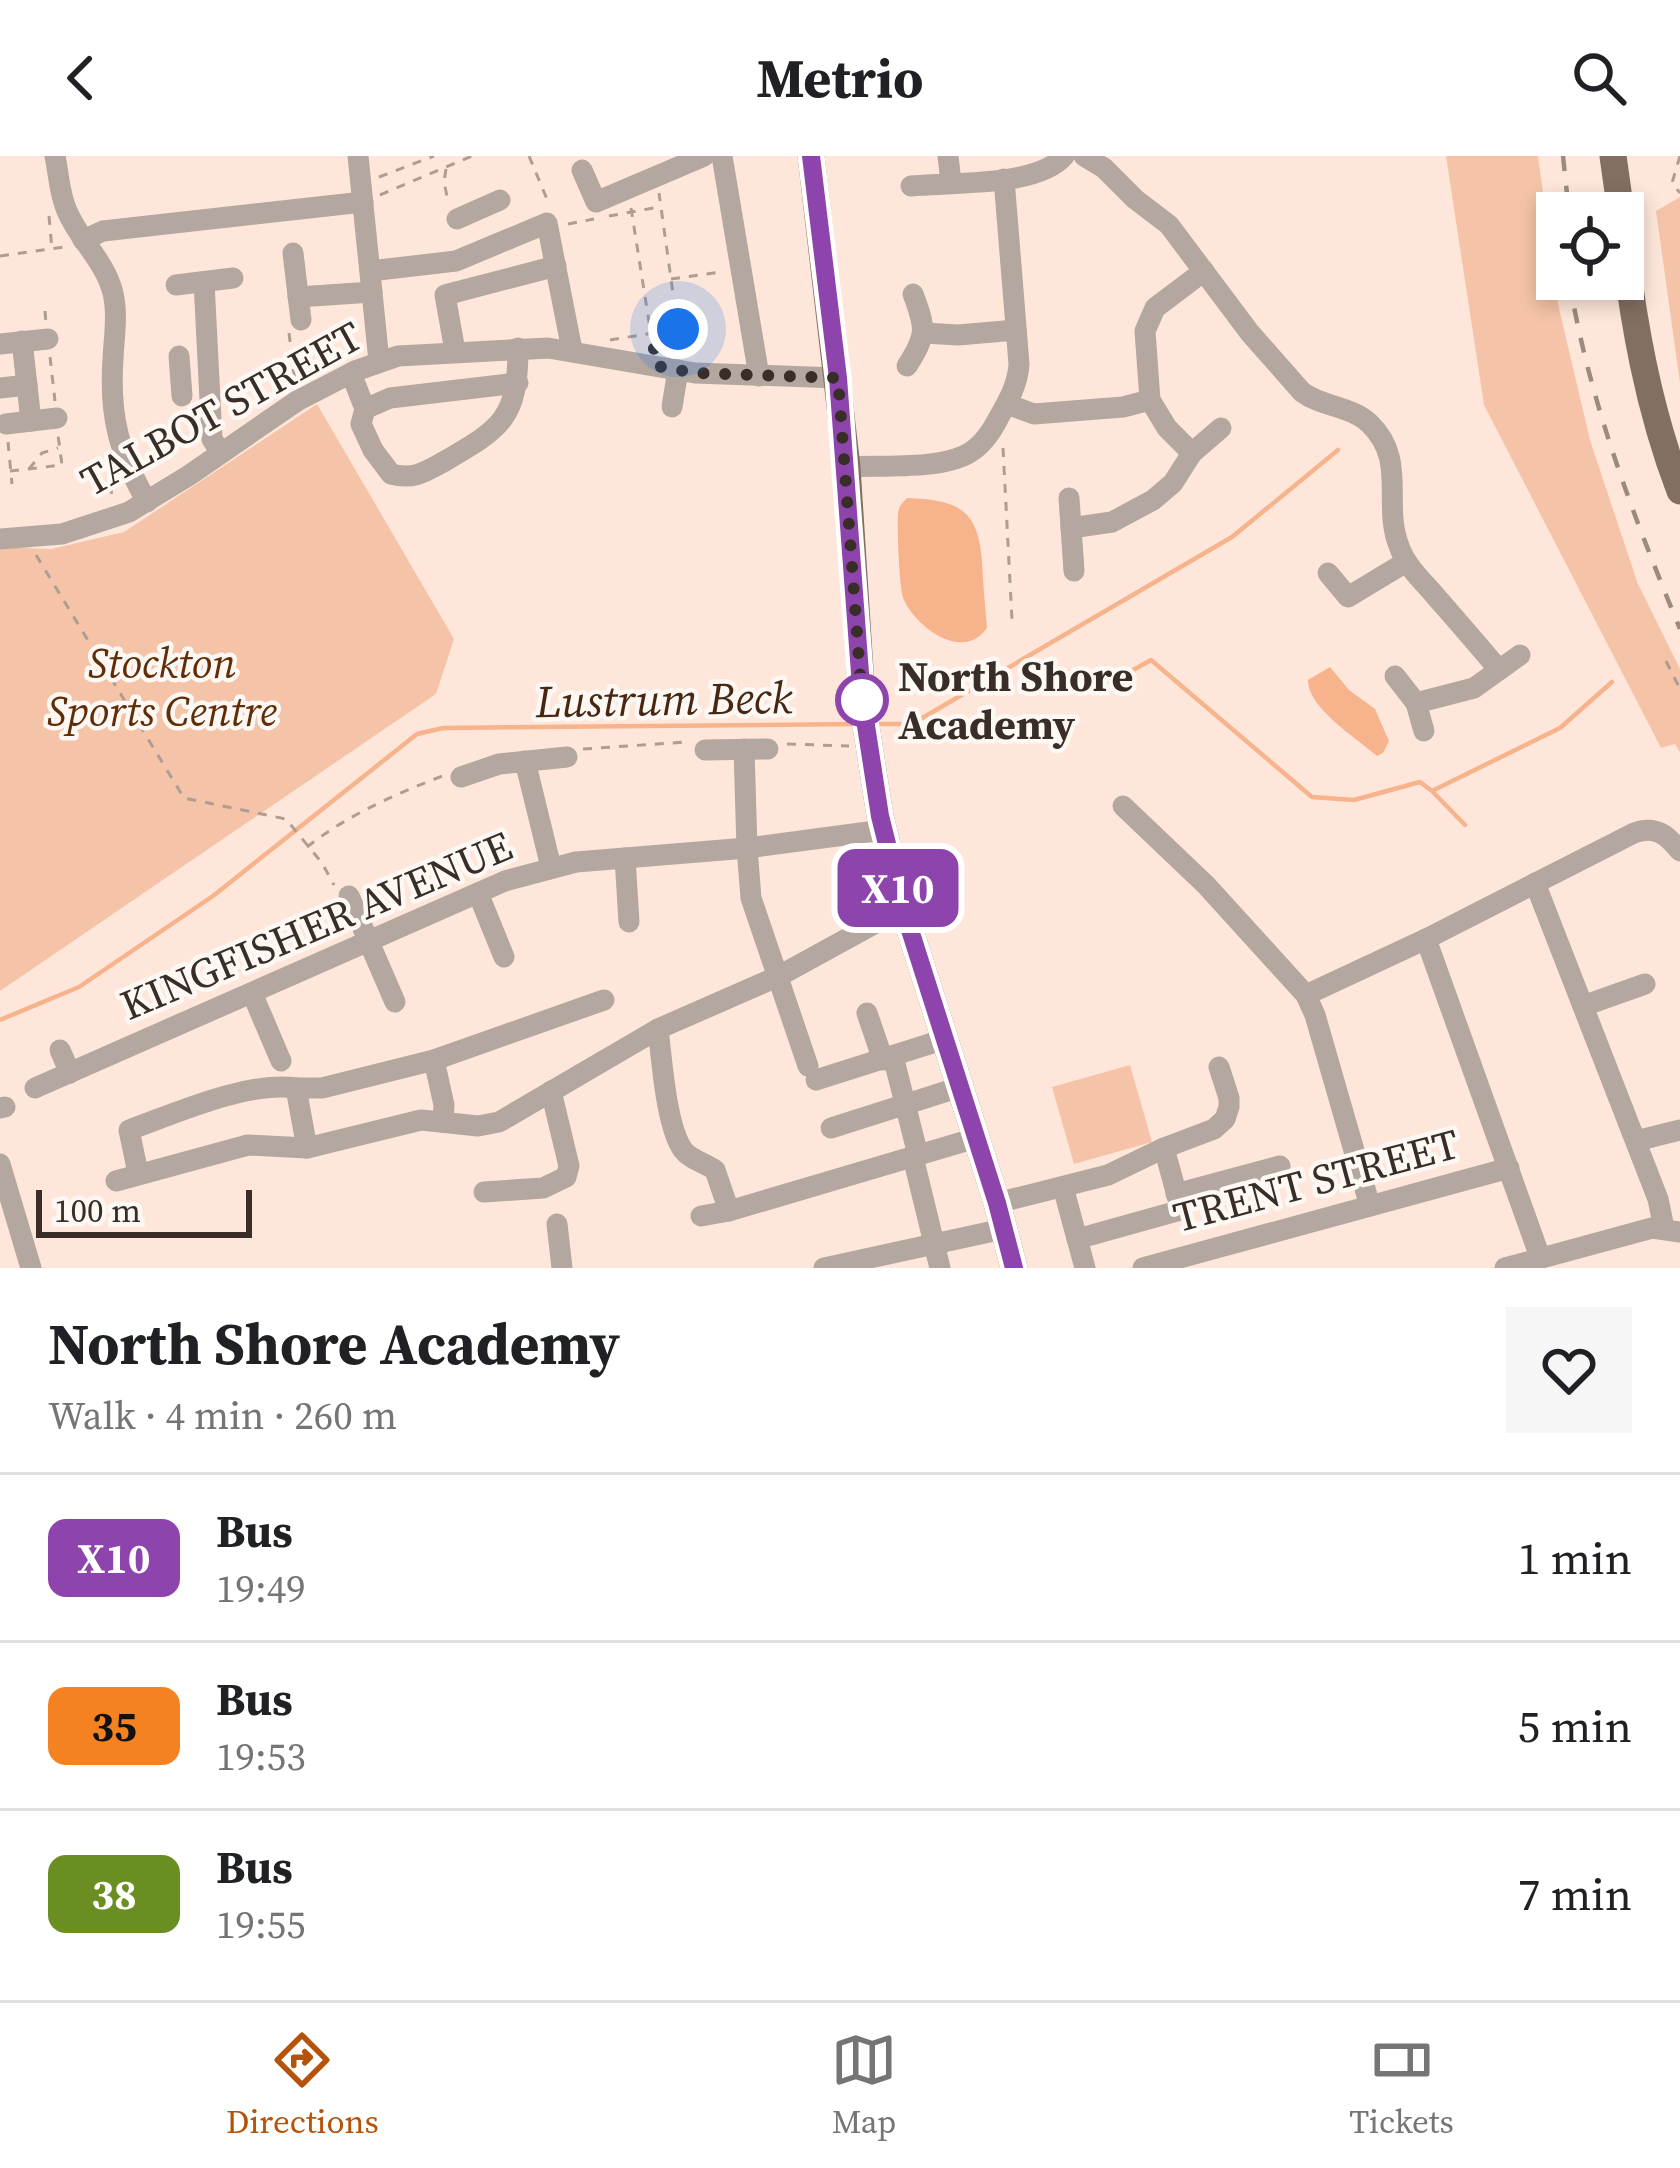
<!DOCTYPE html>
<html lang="en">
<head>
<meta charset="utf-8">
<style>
  body { margin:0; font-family:"Source Serif 4",serif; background:#f6f6f6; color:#202124; height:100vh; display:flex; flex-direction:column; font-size:45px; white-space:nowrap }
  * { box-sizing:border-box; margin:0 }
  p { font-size:39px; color:#757577 }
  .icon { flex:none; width:66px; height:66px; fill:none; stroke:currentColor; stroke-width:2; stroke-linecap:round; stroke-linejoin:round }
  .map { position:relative; height:1112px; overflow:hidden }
  .details { display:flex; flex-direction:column; background:#fff; flex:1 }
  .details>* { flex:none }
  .badge { padding:0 24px; border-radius:18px; font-size:42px; line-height:78px }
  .buttons { position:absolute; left:1536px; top:36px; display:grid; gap:24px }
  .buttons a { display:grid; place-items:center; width:108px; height:108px; border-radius:0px; background:#fff; box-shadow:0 6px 18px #0003; font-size:60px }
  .scale { position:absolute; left:36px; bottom:30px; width:216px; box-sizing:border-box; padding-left:12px; border:6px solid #382d27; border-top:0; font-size:33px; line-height:42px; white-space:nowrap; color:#382d27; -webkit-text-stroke:9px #fef8f5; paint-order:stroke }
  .you { position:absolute; width:60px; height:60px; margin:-30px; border:9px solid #fff; border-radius:50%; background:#1a73e8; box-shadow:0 0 0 18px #1a73e833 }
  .map>.badge { position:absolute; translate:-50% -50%; box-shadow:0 0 0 6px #fff }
  .round { display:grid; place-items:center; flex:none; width:126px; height:126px; border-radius:0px; background:#f6f6f6 }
  .head { display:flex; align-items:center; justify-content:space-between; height:204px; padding:0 48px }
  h1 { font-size:57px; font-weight:700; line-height:90px }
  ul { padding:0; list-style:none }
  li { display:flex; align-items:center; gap:36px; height:168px; padding:0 48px; border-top:3px solid #e0e0e0 }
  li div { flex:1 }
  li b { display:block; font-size:45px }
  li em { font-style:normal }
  li .badge { min-width:132px; font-weight:700; text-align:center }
  header { display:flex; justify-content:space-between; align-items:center; height:156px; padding:0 48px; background:#fff; font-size:54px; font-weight:700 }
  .dock { display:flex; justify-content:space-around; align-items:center; height:168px; border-top:3px solid #e0e0e0; background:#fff; font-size:33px; color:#757577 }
  .dock a { display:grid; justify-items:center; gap:6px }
  .dock .current { color:#b45309 }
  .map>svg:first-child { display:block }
</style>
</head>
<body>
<header><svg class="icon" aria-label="back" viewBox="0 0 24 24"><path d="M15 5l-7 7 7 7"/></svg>Metrio<svg class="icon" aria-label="search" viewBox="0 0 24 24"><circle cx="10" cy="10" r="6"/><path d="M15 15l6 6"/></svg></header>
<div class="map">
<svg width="1680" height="1112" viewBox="0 0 1680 1112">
  <rect width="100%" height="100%" fill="#fee7da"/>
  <g fill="#f5c4a8">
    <polygon points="1446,0 1538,0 1558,148 1590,284 1638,428 1680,513 1680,596 1675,588 1661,592 1484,249"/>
    <polygon points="1680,41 1680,227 1656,55"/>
    <polygon points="317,248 454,483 436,538 0,835 0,391 51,393 124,376"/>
    <polygon points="1130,909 1152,986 1074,1008 1052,931"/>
  </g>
  <g fill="#f6b38c">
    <path d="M907,342C957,344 978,352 982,405C983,427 985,449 987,472C963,506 917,472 904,444C899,434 897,372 898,358C899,349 901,349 907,342Z"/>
    <path d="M1330,511L1349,534L1375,553L1389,585L1383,597L1377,600C1356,582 1307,551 1308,524Z"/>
  </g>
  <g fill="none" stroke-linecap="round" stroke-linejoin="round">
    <g stroke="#f6b38c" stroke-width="4.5">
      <polyline points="1020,505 1112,526 1151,504 1312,641 1354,644 1420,626 1432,635 1465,669"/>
      <polyline points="874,568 912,568 1232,381 1338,294"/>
      <polyline points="1434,634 1560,572 1612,526"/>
      <polyline points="0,864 79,831 213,740 417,578 443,572 856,568"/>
    </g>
    <g stroke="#af9d92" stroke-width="3" stroke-dasharray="9 9" stroke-linecap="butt">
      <polyline points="529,0 549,48"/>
      <polyline points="1680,0 1672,27 1680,37"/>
      <polyline points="446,13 444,26 448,45"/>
      <polyline points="379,21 434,0"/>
      <polyline points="380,39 472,0"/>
      <polyline points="631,52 653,191"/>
      <polyline points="49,60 52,94"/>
      <polyline points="609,60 659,51"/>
      <polyline points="568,68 594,63"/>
      <polyline points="0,100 65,91"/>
      <polyline points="671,123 721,116"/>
      <polyline points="45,155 46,168"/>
      <polyline points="289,177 295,227"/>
      <polyline points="610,184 678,173 659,37"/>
      <polyline points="50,201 55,245"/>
      <polyline points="8,286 12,328"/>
      <polyline points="1003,292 1012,464"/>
      <polyline points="109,311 112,343"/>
      <polyline points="29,313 42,297 58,292"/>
      <polyline points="10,315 62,309 58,279"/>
      <polyline points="36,399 184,642 286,663 322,707 334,729"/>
      <polyline points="1666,505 1680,533"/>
      <polyline points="787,588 849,590"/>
      <polyline points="583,593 687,586"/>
      <path d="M307,691C349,658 396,638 445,619"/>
    </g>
    <g stroke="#b3a7a0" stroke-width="21">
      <path d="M55,0C59,19 59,37 67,55C79,84 105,105 113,137C118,159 114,181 113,203C109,260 119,297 147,346"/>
      <polyline points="358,0 379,205"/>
      <polyline points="722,0 759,220"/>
      <polyline points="948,0 951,26"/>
      <path d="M1084,0L1104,12L1135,43L1169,69L1250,177L1302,236C1322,251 1351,250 1369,267C1408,304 1382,347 1399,390C1406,411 1424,426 1438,443C1458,466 1479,490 1499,514"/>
      <polyline points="582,14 596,46 704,0"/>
      <path d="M911,30C951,26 1038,31 1064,0"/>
      <polyline points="457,63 500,44"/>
      <polyline points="83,84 103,75 363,46"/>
      <polyline points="293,97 301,164"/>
      <polyline points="370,115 456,105 547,67 572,194"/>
      <polyline points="204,126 212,283 221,297"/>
      <polyline points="176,129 233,122"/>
      <polyline points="298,141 372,136"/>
      <polyline points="924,177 958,179 1016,174"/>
      <polyline points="22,185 31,265"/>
      <polyline points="0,188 48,183"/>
      <polyline points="455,195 445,139 556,110"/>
      <polyline points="179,200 182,240"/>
      <path d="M907,210C927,179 926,172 913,138"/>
      <path d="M351,217L365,253L361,268L373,294L391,318C414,324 425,316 445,305C502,272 518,262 518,192"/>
      <polyline points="0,232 27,229"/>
      <polyline points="1007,248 1034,258 1123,251 1150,244"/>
      <polyline points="672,251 678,214"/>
      <polyline points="365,253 390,242 518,227"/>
      <polyline points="6,268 57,262"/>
      <polyline points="1192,297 1167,272 1150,244 1145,175 1155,152 1204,115"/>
      <path d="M847,311C880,309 941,314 969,297C983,289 992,275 999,261C1009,244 1018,227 1019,208L1004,23"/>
      <polyline points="1069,342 1074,415"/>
      <polyline points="1071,372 1112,366 1153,344 1173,327 1192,297 1221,272"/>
      <polyline points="0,383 62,378 129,356 188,320 297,245 355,215 398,200 548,192 695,217 838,222"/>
      <polyline points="1328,417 1348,441 1406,406"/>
      <polyline points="1395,520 1416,547 1424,575"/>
      <polyline points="1416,547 1474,532 1520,499"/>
      <polyline points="744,593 747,692 751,742 808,910"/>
      <polyline points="705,594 768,593"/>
      <polyline points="525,605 551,711"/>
      <polyline points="461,621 499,608 567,601"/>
      <polyline points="1123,650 1206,729 1306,839 1315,859 1370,1050"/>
      <polyline points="625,702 629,766"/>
      <polyline points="1535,727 1658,1043 1664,1072"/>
      <polyline points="478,737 504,801"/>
      <polyline points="349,740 395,846"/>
      <polyline points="1426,783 1540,1101"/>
      <polyline points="252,837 281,905"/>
      <path d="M1306,839L1426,783L1634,677C1656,669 1667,679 1680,695"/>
      <polyline points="1583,850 1645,828"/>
      <polyline points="867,857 883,904"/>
      <path d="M658,873C662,904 666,970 683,994C691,1004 705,1007 715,1014L729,1055"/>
      <polyline points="60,894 70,917"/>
      <polyline points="893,900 918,999"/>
      <polyline points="434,904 604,844"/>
      <polyline points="816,924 945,883"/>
      <polyline points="35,932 505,725 576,706 747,692 883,674"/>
      <polyline points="296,932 322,932 434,904 444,949 443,966"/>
      <polyline points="0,952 5,951"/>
      <polyline points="831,972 960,931"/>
      <polyline points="1636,985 1680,974"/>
      <polyline points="913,1001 940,1112"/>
      <polyline points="0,1008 31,1112"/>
      <path d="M138,1017L129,974C176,957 247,925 296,932L307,992"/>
      <polyline points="116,1025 248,989 307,992 421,964 478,970 499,966 658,873 779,820 903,752"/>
      <polyline points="1063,1031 1085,1112"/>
      <polyline points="484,1036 543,1032 566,1021 569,1010 551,935"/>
      <polyline points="1176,1038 1280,1010"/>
      <polyline points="997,1047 1108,1019 1164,992 1214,973 1225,963 1229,951 1229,942 1219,911"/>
      <polyline points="701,1060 729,1055 976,982"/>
      <polyline points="557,1068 562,1112"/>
      <polyline points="1077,1083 1181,1054 1164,992"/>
      <polyline points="824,1112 1003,1073"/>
      <polyline points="1143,1112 1509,1012"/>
      <polyline points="1505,1112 1652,1072 1680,1076"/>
    </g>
    <g stroke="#836e62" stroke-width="27">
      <polyline points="811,0 847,311 862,544 880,660 903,752 997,1047 1014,1112"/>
      <polyline points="1613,0 1621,57"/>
      <path d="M1623,78C1633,165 1648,252 1680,335"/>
    </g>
    <g stroke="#9b8a80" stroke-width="4.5" stroke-dasharray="15 15" stroke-linecap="butt">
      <polyline points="1563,0 1569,57"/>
      <path d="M1569,123C1589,245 1633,359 1680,473"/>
    </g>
  </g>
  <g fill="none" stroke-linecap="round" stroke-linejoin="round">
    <g stroke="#fff" stroke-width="27">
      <polyline id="line" points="811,0 838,222 862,544 880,660 903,752 997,1047 1014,1112"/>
    </g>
    <use href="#line" stroke="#8e44ad" stroke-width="18"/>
    <polyline stroke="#382d27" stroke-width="12" stroke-dasharray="0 21.6" points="678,173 651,177 657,210 695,217 838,222 862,544"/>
  </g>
  <circle fill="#fff" stroke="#8e44ad" stroke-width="6" cx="862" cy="544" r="24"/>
  <g text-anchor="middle" stroke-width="9" stroke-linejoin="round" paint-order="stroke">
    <g font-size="42" fill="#382d27" stroke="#fef8f5">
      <text transform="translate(221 252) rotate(-29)" y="15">TALBOT STREET</text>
      <text transform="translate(316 769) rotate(-23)" y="15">KINGFISHER AVENUE</text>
      <text transform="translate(1316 1024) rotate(-15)" y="15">TRENT STREET</text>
    </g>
    <g font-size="42" font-style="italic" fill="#612d06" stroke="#fef8f5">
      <text x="162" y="522">Stockton<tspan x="162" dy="48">Sports Centre</tspan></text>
    </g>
    <g font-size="42" font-weight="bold" fill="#382d27" stroke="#fef8f5" text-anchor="start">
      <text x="898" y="535">North Shore<tspan x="898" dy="48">Academy</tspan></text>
    </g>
    <g font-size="45" font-style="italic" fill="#472612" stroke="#fef8f5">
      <text transform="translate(664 543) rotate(-1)" y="16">Lustrum Beck</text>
    </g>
  </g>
</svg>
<div class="buttons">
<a><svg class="icon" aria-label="locate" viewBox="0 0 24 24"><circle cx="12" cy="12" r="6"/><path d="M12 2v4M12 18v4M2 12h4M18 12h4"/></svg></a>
</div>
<div class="scale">100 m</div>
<div class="you" style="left:678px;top:173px"></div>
<b class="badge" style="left:898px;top:732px;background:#8e44ad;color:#fff">X10</b>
</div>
<section class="details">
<div class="head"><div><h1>North Shore Academy</h1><p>Walk · 4 min · 260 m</p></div><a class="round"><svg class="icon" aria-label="heart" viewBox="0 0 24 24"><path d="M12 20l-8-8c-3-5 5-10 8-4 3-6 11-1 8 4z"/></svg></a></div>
<ul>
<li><span class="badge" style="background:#8e44ad;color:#fff">X10</span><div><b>Bus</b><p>19:49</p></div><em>1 min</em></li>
<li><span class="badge" style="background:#f58220;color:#111">35</span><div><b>Bus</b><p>19:53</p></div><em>5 min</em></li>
<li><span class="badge" style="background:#6b8e23;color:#fff">38</span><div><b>Bus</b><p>19:55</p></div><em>7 min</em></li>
</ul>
</section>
<nav class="dock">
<a class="current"><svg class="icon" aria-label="directions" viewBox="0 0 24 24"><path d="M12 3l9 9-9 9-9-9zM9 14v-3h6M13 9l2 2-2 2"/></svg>Directions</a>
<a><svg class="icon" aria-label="map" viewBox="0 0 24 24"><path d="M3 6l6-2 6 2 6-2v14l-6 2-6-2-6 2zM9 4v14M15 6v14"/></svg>Map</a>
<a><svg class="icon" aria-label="tickets" viewBox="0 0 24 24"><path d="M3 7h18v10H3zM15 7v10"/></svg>Tickets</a>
</nav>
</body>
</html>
